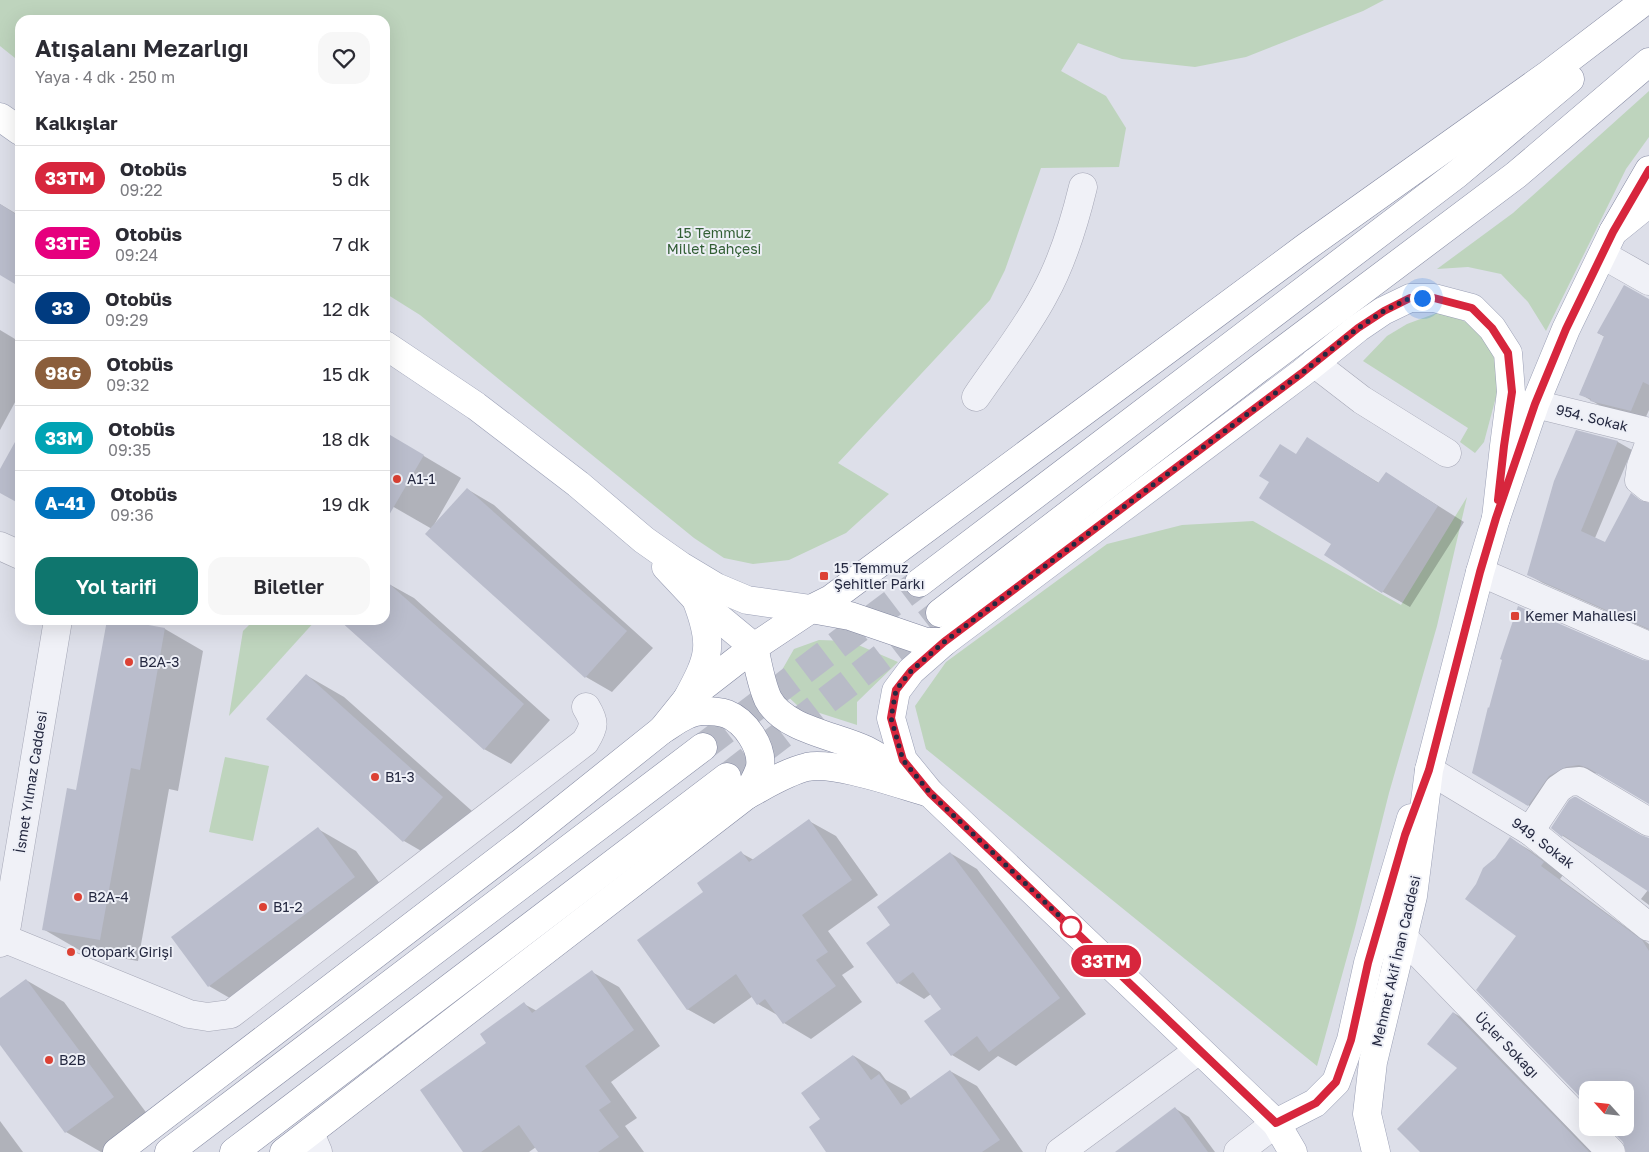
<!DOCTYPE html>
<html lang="tr">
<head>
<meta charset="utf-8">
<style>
  body { margin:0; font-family:"Golos Text",sans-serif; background:#f7f7f7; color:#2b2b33; height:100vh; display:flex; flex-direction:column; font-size:19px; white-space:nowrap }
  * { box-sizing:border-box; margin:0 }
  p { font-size:16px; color:#7c7c81 }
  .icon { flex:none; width:28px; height:28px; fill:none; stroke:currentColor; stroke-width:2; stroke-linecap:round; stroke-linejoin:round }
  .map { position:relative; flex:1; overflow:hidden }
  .details { position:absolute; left:15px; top:15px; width:375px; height:610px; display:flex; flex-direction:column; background:#fff; border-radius:15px; box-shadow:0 5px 20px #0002 }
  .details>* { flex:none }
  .badge { padding:0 10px; border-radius:16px; font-size:18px; line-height:32px }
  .needle { width:32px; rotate:297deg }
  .tools { position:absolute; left:1579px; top:1081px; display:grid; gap:10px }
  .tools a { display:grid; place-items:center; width:55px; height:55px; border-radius:10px; background:#fff; box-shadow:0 5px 20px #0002; font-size:25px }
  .you { position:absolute; width:25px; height:25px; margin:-12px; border:4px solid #fff; border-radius:50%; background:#1a73e8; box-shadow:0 0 0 8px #1a73e833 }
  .map>.badge { position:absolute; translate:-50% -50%; box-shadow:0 0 0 2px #fff }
  h2 { padding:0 20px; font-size:19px; line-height:45px }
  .round { display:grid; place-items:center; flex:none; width:52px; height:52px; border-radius:15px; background:#f7f7f7 }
  .head { display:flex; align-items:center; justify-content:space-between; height:85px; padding:0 20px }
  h1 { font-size:24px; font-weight:600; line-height:38px }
  .primary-button { display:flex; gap:10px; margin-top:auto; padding:10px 20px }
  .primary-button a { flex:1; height:58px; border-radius:15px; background:#0f766e; color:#fff; font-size:20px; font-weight:600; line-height:58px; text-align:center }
  .primary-button a+a { background:#f7f7f7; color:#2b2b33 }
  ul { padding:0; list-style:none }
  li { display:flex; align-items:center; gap:15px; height:65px; padding:0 20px; border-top:1px solid #e1e1e2 }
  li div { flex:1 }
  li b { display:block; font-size:19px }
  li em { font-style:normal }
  li .badge { min-width:55px; font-weight:700; text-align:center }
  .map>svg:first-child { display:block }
</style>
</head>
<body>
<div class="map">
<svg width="1649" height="1152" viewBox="0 0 1649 1152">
  <rect width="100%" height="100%" fill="#dddfe9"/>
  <g fill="#bed4bd">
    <polygon points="0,0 1384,0 1363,11 1246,57 1195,67 1122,59 1078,43 1061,71 1106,96 1126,128 1119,167 1041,168 1005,270 990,300 838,463 889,494 846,533 789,560 753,564 724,558 694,538 420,315 385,293 385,20 20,20 20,62 0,46"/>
    <polygon points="1649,91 1649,137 1626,169 1546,331 1528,302 1501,274 1468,267 1437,269 1513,213"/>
    <polygon points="1442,311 1468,323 1490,343 1500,382 1484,442 1475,453 1460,442 1468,428 1363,361 1387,336 1407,324"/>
    <polygon points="1467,497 1437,626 1389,793 1355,928 1317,1066 926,749 915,706 946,662 1107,544 1182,525 1253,521 1401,605"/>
    <polygon points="254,620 316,620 229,716 243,631"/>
    <polygon points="819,640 849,641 898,662 857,702 857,725 798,706 782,691 782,670 794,649"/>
    <polygon points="225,757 269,766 253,841 209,832"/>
  </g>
  <g fill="#0003">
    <polygon points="0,204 20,216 20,286 0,273"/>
    <polygon points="1649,301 1649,410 1645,419 1606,409 1580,394 1605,337 1598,333"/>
    <polygon points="0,330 20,342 20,393 0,430"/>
    <polygon points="1577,432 1618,442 1632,450 1595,538 1606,543 1645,503 1649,504 1649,630 1543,583 1529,575"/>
    <polygon points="385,433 461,478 434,525 467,489 494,505 653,648 612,692 586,677 432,529 385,502"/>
    <polygon points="1308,439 1379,483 1386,473 1464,522 1410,607 1383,592 1333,544 1297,455"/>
    <polygon points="387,583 414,598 550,720 511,764 484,749 355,620 385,620 385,586"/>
    <polygon points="108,620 165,629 203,651 178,791 169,789 138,961 81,951 43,929 77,791"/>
    <polygon points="1642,662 1649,662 1649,802 1603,775 1595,773 1581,774 1543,814 1474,772"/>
    <polygon points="306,675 344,697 481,819 442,863 404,841 267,719"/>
    <polygon points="809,821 836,836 878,895 828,931 854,967 842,975 862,1002 811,1039 784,1023 779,1016 758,1004 753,996 714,1024 687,1009 705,892 741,853 754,860"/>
    <polygon points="1553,828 1649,839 1649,905 1641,899 1648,890 1563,836"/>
    <polygon points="318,829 356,851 392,900 247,1008 209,986"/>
    <polygon points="1511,839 1531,851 1563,875 1560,879 1649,944 1649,1152 1627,1152 1623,1140 1611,1128 1625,1128 1625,1090 1518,936 1496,859"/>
    <polygon points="950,853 977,869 1086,1014 1016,1066 998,1056 979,1071 952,1055 942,1009 931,994 924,999 898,983 891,925"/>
    <polygon points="592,972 619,987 660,1046 611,1082 637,1118 625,1126 644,1152 540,1152 536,1147 529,1152 465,1152 488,1043 524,1004 537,1011"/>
    <polygon points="26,980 64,1002 151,1119 107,1152 101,1152 66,1132 0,1042 0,1000"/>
    <polygon points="1454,1013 1474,1025 1597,1152 1421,1152 1459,1068"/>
    <polygon points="854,1056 880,1072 886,1080 906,1091 911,1099 950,1071 977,1086 1023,1152 828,1152 822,1120"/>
    <polygon points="1176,1109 1189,1117 1215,1152 1117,1152"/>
    <polygon points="0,1121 23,1152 0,1152"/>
  </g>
  <g fill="#babdcc">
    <polygon points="0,204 20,217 20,287 0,275"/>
    <polygon points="1624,285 1649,299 1649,385 1643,382 1631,411 1590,401 1591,399 1579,395 1604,336 1597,333"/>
    <polygon points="1576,430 1618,441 1581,531 1605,542 1631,493 1640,500 1649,503 1649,629 1527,575 1554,481"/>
    <polygon points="385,432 424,455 385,522"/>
    <polygon points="20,433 20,504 0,493 0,469"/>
    <polygon points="1307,437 1378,483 1386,472 1438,506 1382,593 1324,555 1331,544 1259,498 1269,482 1259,476 1280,444 1296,454"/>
    <polygon points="467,488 627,631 585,678 425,534"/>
    <polygon points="385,580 524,704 484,750 339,620 385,620"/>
    <polygon points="1518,606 1643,660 1649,661 1649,804 1588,768 1579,765 1566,767 1549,776 1528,806 1472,773 1488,707 1489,708 1502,660 1500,659"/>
    <polygon points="107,620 121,620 165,628 140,770 131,768 100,940 42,930 67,788 76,790"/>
    <polygon points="306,674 443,797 403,842 266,719"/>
    <polygon points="1574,797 1576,797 1641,835 1649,838 1649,892 1563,835 1562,837 1551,828 1569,800"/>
    <polygon points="809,819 852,880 802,915 828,952 816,960 836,986 783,1024 765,999 757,1005 736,974 687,1010 637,940 703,892 697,883 741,851 749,862"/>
    <polygon points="318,827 355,877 208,987 171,937"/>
    <polygon points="1510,837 1544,862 1541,866 1642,940 1649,951 1649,1152 1626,1152 1623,1142 1609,1128 1625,1128 1625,1090 1588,1090 1588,1105 1476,990 1516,936 1465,899 1476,884 1483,868 1495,858"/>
    <polygon points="950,852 1060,998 989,1052 977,1036 951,1056 924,1021 941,1009 913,972 897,984 866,943 890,925 877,907"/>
    <polygon points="592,970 634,1030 585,1066 611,1102 599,1110 619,1137 598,1152 538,1152 519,1125 481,1152 463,1152 420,1090 486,1043 480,1034 524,1002 532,1013"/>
    <polygon points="26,979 114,1097 65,1133 0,1045 0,998"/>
    <polygon points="1453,1012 1589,1152 1420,1152 1397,1129 1457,1068 1427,1044"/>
    <polygon points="853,1055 871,1080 879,1074 901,1105 950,1070 1000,1140 982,1152 826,1152 809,1127 820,1119 801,1093"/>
    <polygon points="1175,1107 1208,1152 1115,1152"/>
  </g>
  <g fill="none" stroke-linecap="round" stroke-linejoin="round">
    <g stroke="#b8bbc7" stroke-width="28" stroke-dasharray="28 14" stroke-linecap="butt">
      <polyline points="703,747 919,583"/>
      <polyline points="727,777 940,613"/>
    </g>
    <g stroke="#a6a8b7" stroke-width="29">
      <g id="minor">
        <polyline points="1603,255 1649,281"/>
        <polyline points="1314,363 1362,400 1447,453"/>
        <path d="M976,397C999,363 1025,331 1044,295C1063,261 1074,224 1083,187"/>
        <polyline points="1535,404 1649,432"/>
        <polyline points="1649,444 1641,466 1639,480 1649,488"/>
        <polyline points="0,546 20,555"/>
        <polyline points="1480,572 1649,646"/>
        <polyline points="1429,770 1530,831 1649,927"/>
        <polyline points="1530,831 1558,789 1568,782 1580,781 1649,822"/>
        <polyline points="1403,937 1611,1152"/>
        <path d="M3,938L189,1014L208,1017L231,1014L585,742C595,726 595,722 586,707"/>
        <polyline points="0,943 7,925 58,620"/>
        <polyline points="310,1133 318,1152"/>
        <polyline points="1060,1152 1199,1050"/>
        <polyline points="1238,1152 1276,1123"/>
      </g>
    </g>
    <g stroke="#9ba0b6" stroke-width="29">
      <g id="major">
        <polyline points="0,117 20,131"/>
        <polyline points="385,345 476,406 578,484 644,540 681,566 716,587 747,600 811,609"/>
        <polyline points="666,567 696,599 754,647"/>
        <path d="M687,699C710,657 714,645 696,599"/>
        <polyline points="1276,1123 1315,1103 1336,1082 1351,1040 1368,963 1411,818"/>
        <polyline points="1293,1152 1276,1123 930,793 903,760 891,718 896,691 911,671 944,642 1302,373 1358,328 1383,311 1410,298 1434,298 1472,308 1492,328 1508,353 1511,392 1504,446 1496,518"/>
        <polyline points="1376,1152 1367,1114 1373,1062 1413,896 1429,770 1480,572 1496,518 1535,404 1566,329 1613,232 1649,203"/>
      </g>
    </g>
    <g stroke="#8388a1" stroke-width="29">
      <g id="highway">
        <polyline points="1613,232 1649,170"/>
        <polyline points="919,583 1457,174 1570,79"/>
        <polyline points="811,609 850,616 926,642 944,642"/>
        <polyline points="940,613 1258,369 1516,175 1649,62"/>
        <path d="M754,647C758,664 761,684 768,699C784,730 838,736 866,750C882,758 897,769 911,780"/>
        <polyline points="662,730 687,699 754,647 811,609 831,599 1306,247 1549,74 1646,0"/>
        <path d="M117,1152L522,842L662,730C675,722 688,711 704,711C710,711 721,712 727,714C745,721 763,747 760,767C758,776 751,786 747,795"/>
        <polyline points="169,1152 703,747"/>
        <polyline points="234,1152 727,777"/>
        <path d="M284,1152L747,795C766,785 786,772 807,767C835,761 901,785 930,793"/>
      </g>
    </g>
    <use href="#minor" stroke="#f0f1f7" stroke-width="28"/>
    <use href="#major" stroke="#fff" stroke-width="28"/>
    <use href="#highway" stroke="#fff" stroke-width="28"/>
  </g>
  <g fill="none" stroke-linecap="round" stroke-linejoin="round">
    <g stroke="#fff" stroke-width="11">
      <polyline id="line" points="1498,500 1504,446 1512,392 1508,353 1492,328 1472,308 1434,298 1410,298 1384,311 1358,328 1302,373 944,642 911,671 896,690 891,718 903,760 930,793 1276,1123 1316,1103 1336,1082 1351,1040 1368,963 1405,835 1429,770 1480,572 1496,518 1535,404 1566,329 1613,232 1649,170"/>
    </g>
    <use href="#line" stroke="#d7263d" stroke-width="8"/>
    <polyline stroke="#252941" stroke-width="5" stroke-dasharray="0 9" points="1071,927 930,793 903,760 891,718 896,690 911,671 944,642 1302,373 1358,328 1384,311 1410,298 1422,298"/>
  </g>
  <g fill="#dc4134" stroke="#edeff6" stroke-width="2">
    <circle cx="397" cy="479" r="5"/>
    <rect x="819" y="571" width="10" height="10" rx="2.5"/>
    <rect x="1510" y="611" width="10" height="10" rx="2.5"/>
    <circle cx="129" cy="662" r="5"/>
    <circle cx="375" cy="777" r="5"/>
    <circle cx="78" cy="897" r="5"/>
    <circle cx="263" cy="907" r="5"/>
    <circle cx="71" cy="952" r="5"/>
    <circle cx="49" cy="1060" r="5"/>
  </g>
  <circle fill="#fff" stroke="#d7263d" stroke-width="2.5" cx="1071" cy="927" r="10"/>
  <g text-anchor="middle" stroke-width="4" stroke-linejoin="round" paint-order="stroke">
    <g font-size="14" fill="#315e33" stroke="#edeff6">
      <text x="714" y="238">15 Temmuz<tspan x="714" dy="16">Millet Bahçesi</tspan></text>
    </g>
    <g font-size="14" fill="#252941" stroke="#edeff6">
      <text transform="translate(1592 418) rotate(14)" y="5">954. Sokak</text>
      <text transform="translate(31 782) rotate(-81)" y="5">İsmet Yılmaz Caddesi</text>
      <text transform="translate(1543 843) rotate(37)" y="5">949. Sokak</text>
      <text transform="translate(1396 961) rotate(-77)" y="5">Mehmet Akif İnan Caddesi</text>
      <text transform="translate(1507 1045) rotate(46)" y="5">Üçler Sokağı</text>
    </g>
    <g font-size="14" fill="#252941" stroke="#edeff6" text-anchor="start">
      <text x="407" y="484">A1-1</text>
      <text x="834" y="573">15 Temmuz<tspan x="834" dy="16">Şehitler Parkı</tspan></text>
      <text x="1525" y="621">Kemer Mahallesi</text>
      <text x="139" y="667">B2A-3</text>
      <text x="385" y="782">B1-3</text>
      <text x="88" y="902">B2A-4</text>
      <text x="273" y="912">B1-2</text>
      <text x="81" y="957">Otopark Girişi</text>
      <text x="59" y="1065">B2B</text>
    </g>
  </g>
</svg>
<div class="tools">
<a><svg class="needle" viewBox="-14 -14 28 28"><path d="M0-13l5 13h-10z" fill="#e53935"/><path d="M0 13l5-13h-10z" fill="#7c7c81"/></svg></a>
</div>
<div class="you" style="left:1422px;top:298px"></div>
<b class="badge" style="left:1106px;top:961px;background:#d7263d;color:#fff">33TM</b>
<section class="details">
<div class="head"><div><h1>Atışalanı Mezarlığı</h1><p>Yaya · 4 dk · 250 m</p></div><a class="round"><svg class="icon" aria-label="heart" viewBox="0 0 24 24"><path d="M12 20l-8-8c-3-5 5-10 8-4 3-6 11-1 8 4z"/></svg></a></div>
<h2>Kalkışlar</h2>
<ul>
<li><span class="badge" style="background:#d7263d;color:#fff">33TM</span><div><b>Otobüs</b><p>09:22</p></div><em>5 dk</em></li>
<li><span class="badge" style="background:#e6007e;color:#fff">33TE</span><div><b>Otobüs</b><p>09:24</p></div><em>7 dk</em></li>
<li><span class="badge" style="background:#003b80;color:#fff">33</span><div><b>Otobüs</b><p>09:29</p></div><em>12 dk</em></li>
<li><span class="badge" style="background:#8b5e3c;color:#fff">98G</span><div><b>Otobüs</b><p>09:32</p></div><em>15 dk</em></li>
<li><span class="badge" style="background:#00a3b4;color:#fff">33M</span><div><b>Otobüs</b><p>09:35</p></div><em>18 dk</em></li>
<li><span class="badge" style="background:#0072bc;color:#fff">A-41</span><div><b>Otobüs</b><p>09:36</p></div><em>19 dk</em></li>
</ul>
<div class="primary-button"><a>Yol tarifi</a><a>Biletler</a></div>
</section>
</div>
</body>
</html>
